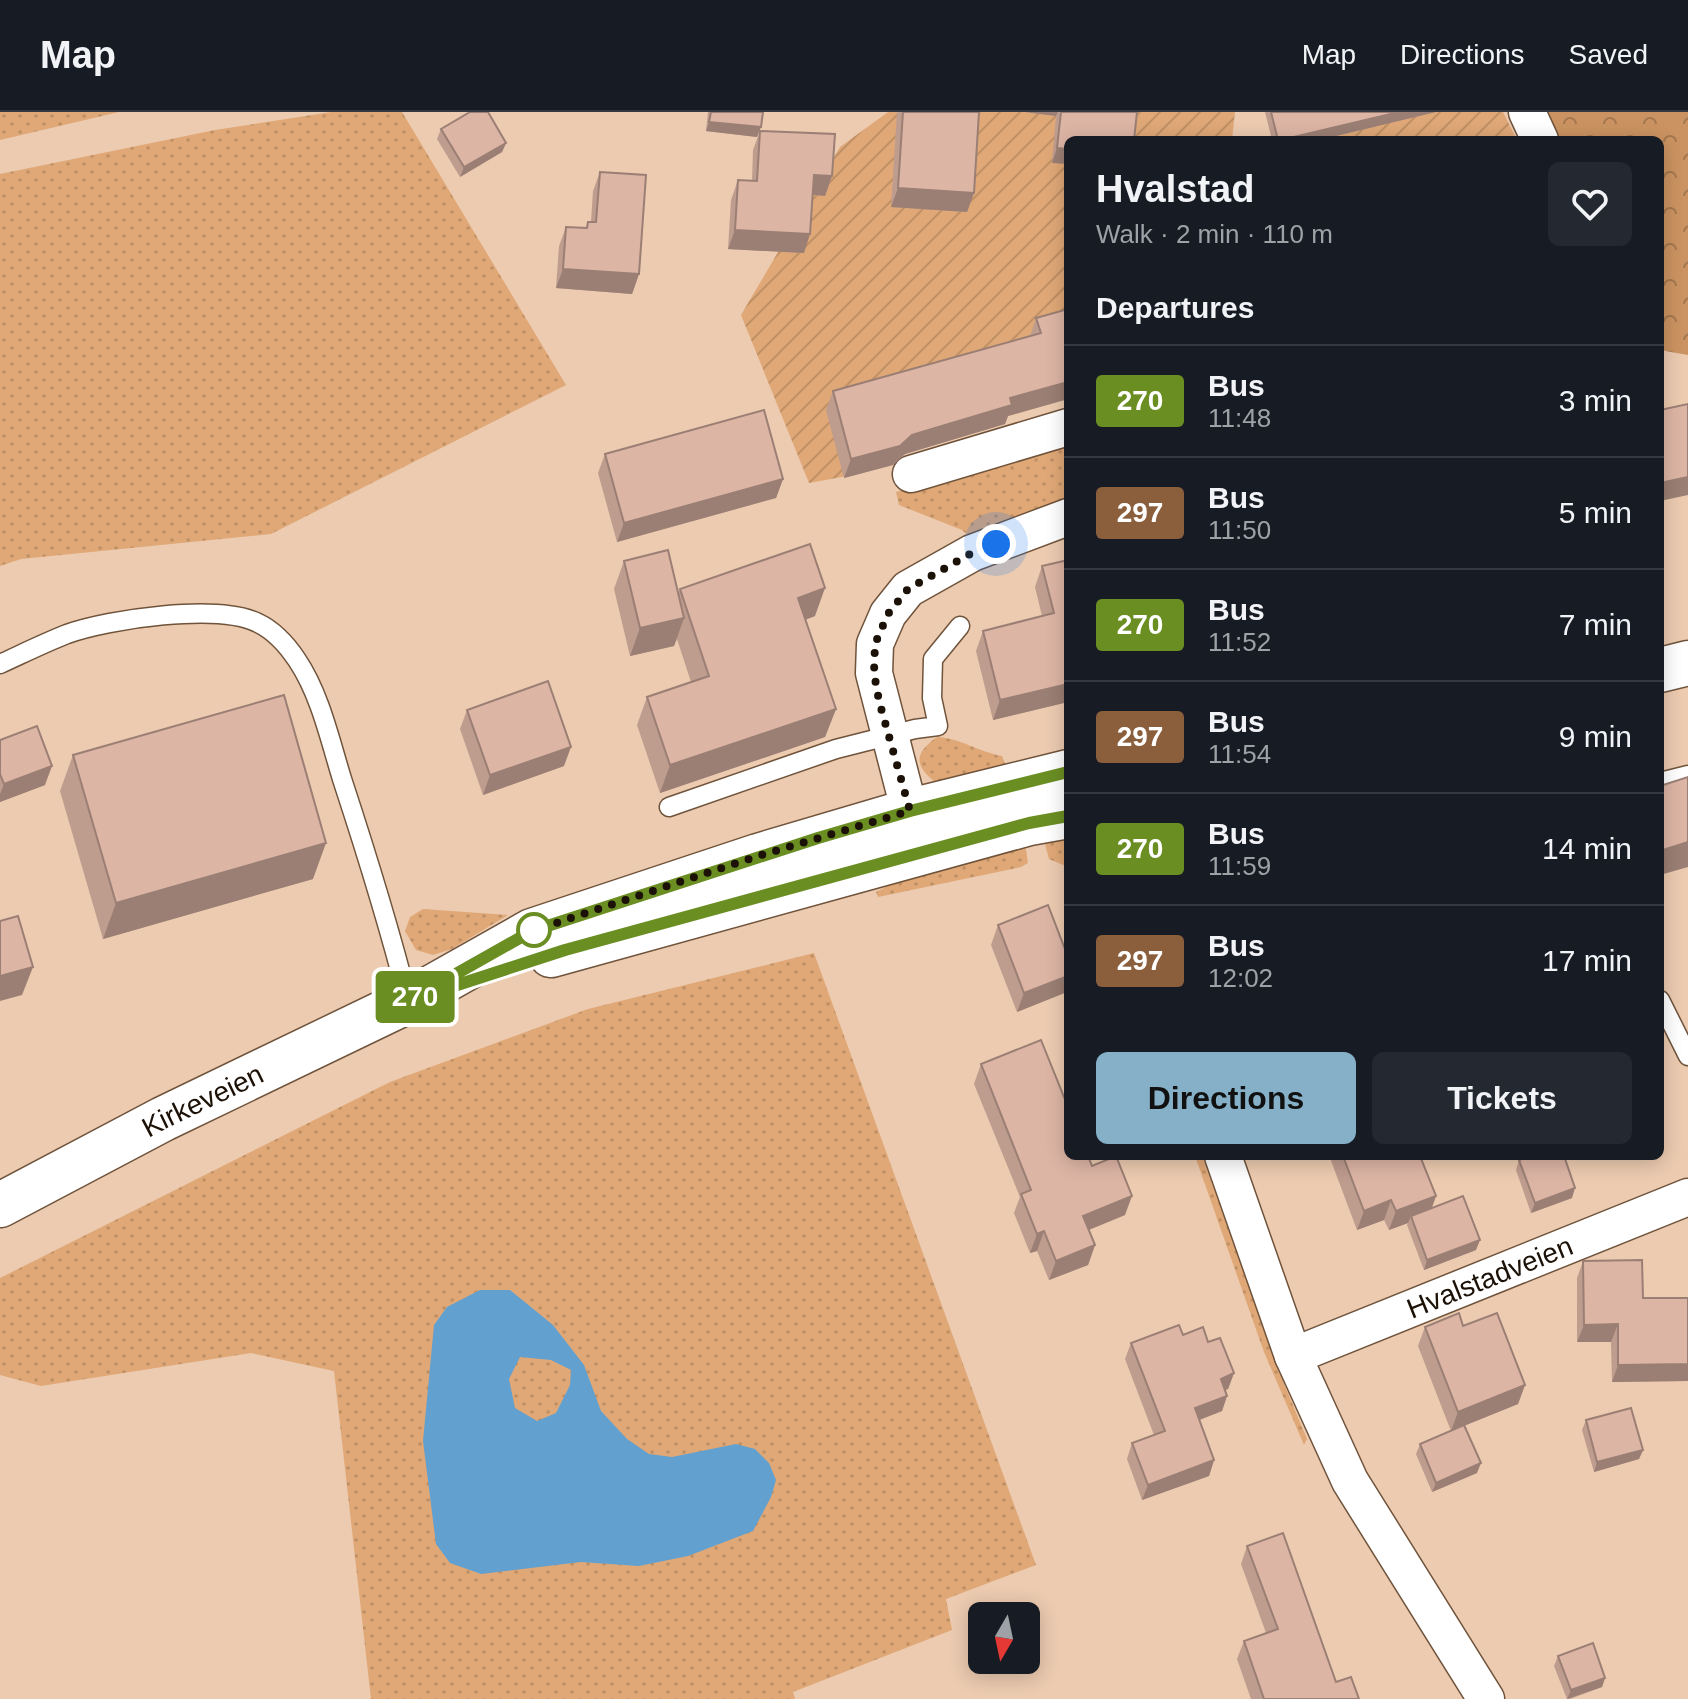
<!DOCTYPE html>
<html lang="en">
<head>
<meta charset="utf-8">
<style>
  body { margin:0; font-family:Helvetica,sans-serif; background:#242831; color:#f1f3f6; height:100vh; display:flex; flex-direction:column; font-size:30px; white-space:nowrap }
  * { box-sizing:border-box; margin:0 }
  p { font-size:26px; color:#9ea1a6 }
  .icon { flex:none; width:44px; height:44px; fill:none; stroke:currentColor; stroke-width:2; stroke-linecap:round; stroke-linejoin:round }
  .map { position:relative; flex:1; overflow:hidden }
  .drawer { position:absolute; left:1064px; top:24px; width:600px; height:1024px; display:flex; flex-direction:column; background:#171b24; border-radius:12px; box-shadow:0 4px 20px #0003 }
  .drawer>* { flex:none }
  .badge { padding:0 16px; border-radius:6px; font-size:28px; line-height:52px }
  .needle { width:52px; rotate:189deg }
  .fabs { position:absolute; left:968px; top:1490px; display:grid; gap:16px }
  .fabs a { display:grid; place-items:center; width:72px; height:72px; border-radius:12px; background:#171b24; box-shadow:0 4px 20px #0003; font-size:40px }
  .you { position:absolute; width:40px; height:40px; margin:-20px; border:6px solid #fff; border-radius:50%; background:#1a73e8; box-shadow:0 0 0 12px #1a73e833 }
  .map>.badge { position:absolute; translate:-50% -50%; box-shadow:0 0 0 4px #fff }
  h2 { padding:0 32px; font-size:30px; line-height:72px }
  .round { display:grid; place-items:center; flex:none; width:84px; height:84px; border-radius:12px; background:#242831 }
  .overview { display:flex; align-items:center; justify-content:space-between; height:136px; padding:0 32px }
  h1 { font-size:38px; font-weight:700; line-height:60px }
  .action { display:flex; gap:16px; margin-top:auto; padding:16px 32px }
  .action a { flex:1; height:92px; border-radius:12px; background:#85b0c7; color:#111; font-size:32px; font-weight:700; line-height:92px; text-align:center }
  .action a+a { background:#242831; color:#f1f3f6 }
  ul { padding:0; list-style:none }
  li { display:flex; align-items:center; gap:24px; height:112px; padding:0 32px; border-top:2px solid #363941 }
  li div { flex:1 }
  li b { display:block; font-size:30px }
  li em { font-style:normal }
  li .badge { min-width:88px; font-weight:700; text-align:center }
  header { display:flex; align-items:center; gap:48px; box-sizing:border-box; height:112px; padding:0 40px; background:#171b24; border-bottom:2px solid #363941 }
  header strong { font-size:38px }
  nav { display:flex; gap:44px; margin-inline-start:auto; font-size:28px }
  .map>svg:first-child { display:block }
</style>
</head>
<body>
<header>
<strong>Map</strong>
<nav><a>Map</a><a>Directions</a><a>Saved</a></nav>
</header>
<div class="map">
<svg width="1688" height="1587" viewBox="0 0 1688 1587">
  <defs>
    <pattern id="grass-dots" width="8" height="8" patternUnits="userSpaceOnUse" patternTransform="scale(2)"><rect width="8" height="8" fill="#e0a877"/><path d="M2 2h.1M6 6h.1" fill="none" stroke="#c09065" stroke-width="1.8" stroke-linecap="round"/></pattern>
    <pattern id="forest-crowns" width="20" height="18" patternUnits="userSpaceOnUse" patternTransform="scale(2)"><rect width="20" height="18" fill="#cb9361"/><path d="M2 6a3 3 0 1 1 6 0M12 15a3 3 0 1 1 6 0" fill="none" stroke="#a4774e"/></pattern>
    <pattern id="garden-furrows" width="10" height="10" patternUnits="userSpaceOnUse" patternTransform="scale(2)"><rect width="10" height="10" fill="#e0a877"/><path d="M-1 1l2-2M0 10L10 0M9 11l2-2" fill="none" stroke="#c09065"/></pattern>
  </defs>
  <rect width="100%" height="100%" fill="#eccbb0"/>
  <g fill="url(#grass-dots)">
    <polygon points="0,0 119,0 0,28"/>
    <polygon points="331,0 402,0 566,273 271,422 21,447 0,454 0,62 215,18"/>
    <polygon points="1068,323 1068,390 971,426 962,418 899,393 896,380 1029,343"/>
    <path d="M937,625C960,626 979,640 1002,644L1006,654L935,670C913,652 915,641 937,625Z"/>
    <polygon points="1042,721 1068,727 1068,755 1049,747"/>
    <polygon points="1024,725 1028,751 1021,755 878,785 876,780 927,753"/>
    <polygon points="423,797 508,803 452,837 433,843 416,838 405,819 410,805"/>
    <polygon points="814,841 1036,1453 946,1487 952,1518 793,1580 795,1587 371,1587 334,1259 251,1241 41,1274 0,1263 0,1166 390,970 588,897"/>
    <polygon points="1195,1044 1202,1044 1285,1274 1307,1327 1304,1333 1264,1240"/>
  </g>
  <polygon fill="url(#forest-crowns)" points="1539,0 1688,0 1688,243 1660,238 1660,28 1552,28"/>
  <g fill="url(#garden-furrows)">
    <polygon points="888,0 1057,0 1068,33 1068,284 990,306 842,365 809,371 741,203 840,35"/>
    <polygon points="1104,0 1235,0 1232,28 1101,28"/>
    <polygon points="1349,0 1503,0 1517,28 1257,28"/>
  </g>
  <path fill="#61a0cf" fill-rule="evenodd" d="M480,1178H510L553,1213L584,1253L601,1299L627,1327L649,1342L672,1345L736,1332L755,1337L769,1351L776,1368L771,1385L753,1419L688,1444L639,1454L581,1450L481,1462L450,1451L436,1432L423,1329L434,1213L447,1195ZM520,1245L551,1248L571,1258L570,1273L556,1301L537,1309L515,1296L509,1267Z"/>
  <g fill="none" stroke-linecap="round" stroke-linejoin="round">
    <g stroke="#6f533b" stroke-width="21">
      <g id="lane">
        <path d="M0,552C22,542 44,531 67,522C109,507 218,491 258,511C275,519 287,533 297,548C320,582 330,628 342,667C366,740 389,814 408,889"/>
        <polyline points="1660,670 1688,663"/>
        <polyline points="669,695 836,637 915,617 938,614 932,586 933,547 960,514"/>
        <polyline points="1660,888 1688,944"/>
      </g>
    </g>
    <g stroke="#6f533b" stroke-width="39">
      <g id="street">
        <polyline points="1527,0 1540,28"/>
        <polyline points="911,362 1068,315"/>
        <polyline points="916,724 874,561 875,532 888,502 908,477 972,441 1068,405"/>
        <polyline points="1223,1044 1293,1244 1350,1369 1486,1587"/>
        <path id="s1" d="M1293,1244L1688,1085"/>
      </g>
    </g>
    <g stroke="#6f533b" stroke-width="47">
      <g id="secondary">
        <polyline points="1660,558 1688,551"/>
        <polyline points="551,843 1029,711 1068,704"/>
        <path id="s2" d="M0,1093L163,1007L408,889L532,819L758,744L910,699L1068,660"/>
      </g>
    </g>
    <use href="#lane" stroke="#fff" stroke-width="18"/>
    <use href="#street" stroke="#fff" stroke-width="36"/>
    <use href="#secondary" stroke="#fff" stroke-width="44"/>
  </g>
  <g fill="#be9c8e">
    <polygon points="708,0 763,0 757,25 706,19"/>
    <polygon points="897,0 979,0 974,81 967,100 891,95"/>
    <polygon points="1025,0 1137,0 1052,51 1056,4"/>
    <polygon points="1265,0 1436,0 1319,28 1272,28"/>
    <polygon points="441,17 506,31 502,40 460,65 437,27"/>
    <polygon points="760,19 832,64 825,84 813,83 804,141 728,137 731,88 738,68 752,69 753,38"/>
    <polygon points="600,60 639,162 632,182 556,176 559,134 566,115 586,116 588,110 591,110 593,79"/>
    <polygon points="1068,197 1068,287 1008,304 1005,312 905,342 893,353 844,366 826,298 833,279 1030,224 1036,206"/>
    <polygon points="605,342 783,367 776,386 617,430 598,361"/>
    <polygon points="1068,448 1068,590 993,608 976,539 983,519 1042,504 1035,475 1042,454"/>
    <polygon points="624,449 678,481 680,477 815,504 805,508 836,597 825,625 660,681 637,613 647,585 691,570 677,527 674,534 630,544 614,477"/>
    <polygon points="467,598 564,654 483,683 460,617"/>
    <polygon points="0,628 45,673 0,690"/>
    <polygon points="73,643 313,767 103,827 60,679"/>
    <polygon points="998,813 1067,880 1017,900 991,833"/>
    <polygon points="981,952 1092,1054 1125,1103 1089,1118 1095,1133 1088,1153 1049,1168 1037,1139 1030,1141 1014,1101 1020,1085 974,972"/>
    <polygon points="1331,1044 1420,1044 1436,1084 1432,1096 1476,1138 1424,1158 1407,1113 1408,1111 1389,1118 1384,1108 1357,1118 1330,1046"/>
    <polygon points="1519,1048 1572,1086 1531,1101 1516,1058"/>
    <polygon points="1583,1149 1643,1186 1688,1186 1688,1269 1612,1270 1611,1230 1577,1230 1577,1166"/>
    <polygon points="1463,1214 1525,1273 1518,1292 1464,1314 1477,1361 1432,1380 1416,1342 1420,1332 1451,1319 1418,1234 1425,1215"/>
    <polygon points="1183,1223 1208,1230 1234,1261 1228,1277 1225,1278 1227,1284 1222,1299 1199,1308 1214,1348 1209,1364 1142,1388 1127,1347 1132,1331 1154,1323 1125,1247 1131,1231"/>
    <polygon points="1586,1308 1643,1338 1639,1347 1594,1360 1582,1318"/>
    <polygon points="1247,1434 1336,1570 1359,1587 1251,1587 1237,1547 1244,1529 1266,1521 1241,1452"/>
    <polygon points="1558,1544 1605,1566 1602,1575 1570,1587 1567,1587 1554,1554"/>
  </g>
  <g fill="#9b7f74">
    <polygon points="1025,0 1058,0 1056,4"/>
    <polygon points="1399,0 1436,0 1319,28 1281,28"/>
    <polygon points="709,10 761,15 757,25 706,19"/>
    <polygon points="506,31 502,40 460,65 464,55"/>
    <polygon points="1057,36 1068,37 1068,52 1052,51"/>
    <polygon points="814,63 832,64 825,84 807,82"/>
    <polygon points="898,76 974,81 967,100 891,95"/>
    <polygon points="735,118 810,122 804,141 728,137"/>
    <polygon points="563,157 639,162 632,182 556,176"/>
    <polygon points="1068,270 1068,287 1008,304 1005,312 905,342 893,353 844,366 851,347 1010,286"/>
    <polygon points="1688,365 1688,383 1660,389 1660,371"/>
    <polygon points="783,367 776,386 617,430 624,411"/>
    <polygon points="825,476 815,504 788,514 798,486"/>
    <polygon points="684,506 674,534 630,544 640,516"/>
    <polygon points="1068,572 1068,590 993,608 1000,588"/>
    <polygon points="836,597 825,625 660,681 670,653"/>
    <polygon points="571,635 564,654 483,683 490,663"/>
    <polygon points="52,654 45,673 0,690 0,682 4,672"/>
    <polygon points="1688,730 1688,755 1660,763 1660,739"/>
    <polygon points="326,731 313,767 103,827 116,791"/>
    <polygon points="33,855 22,883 0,889 0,864"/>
    <polygon points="1068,864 1067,880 1017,900 1024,881"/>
    <polygon points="1575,1076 1572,1086 1531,1101 1535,1091"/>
    <polygon points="1132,1084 1125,1103 1076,1123 1083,1104"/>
    <polygon points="1436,1084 1429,1103 1411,1104 1408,1111 1389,1118 1396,1099"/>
    <polygon points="1391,1088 1384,1108 1357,1118 1364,1099"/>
    <polygon points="1044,1119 1037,1139 1030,1141 1037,1122"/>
    <polygon points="1480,1128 1476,1138 1424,1158 1427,1148"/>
    <polygon points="1095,1133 1088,1153 1049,1168 1056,1149"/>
    <polygon points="1618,1212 1611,1230 1577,1230 1584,1213"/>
    <polygon points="1688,1252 1688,1269 1612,1270 1618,1253"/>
    <polygon points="1234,1261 1228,1277 1215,1282 1221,1267"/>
    <polygon points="1525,1273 1518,1292 1451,1319 1458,1300"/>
    <polygon points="1227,1284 1222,1299 1189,1312 1195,1296"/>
    <polygon points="1643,1338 1639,1347 1594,1360 1597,1350"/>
    <polygon points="1214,1348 1209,1364 1142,1388 1148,1373"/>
    <polygon points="1481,1351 1477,1361 1432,1380 1436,1371"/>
    <polygon points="1605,1566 1602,1575 1567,1587 1571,1578"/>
  </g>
  <g fill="#ddb5a5" stroke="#9b7f74" stroke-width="2">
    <polygon points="470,0 488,0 506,31 464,55 441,17"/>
    <polygon points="711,0 763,0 761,15 709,10"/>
    <polygon points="903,0 979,0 974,81 898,76"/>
    <polygon points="1061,0 1137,0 1134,28 1068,28 1068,37 1057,36"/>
    <polygon points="1271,0 1399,0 1281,28 1278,28"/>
    <polygon points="760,19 835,22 832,64 814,63 810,122 735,118 738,68 757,69"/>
    <polygon points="600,60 646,63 639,162 563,157 566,115 587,116 588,110 596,110"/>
    <polygon points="1068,197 1068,270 1010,286 1012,293 912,323 900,334 851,347 833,279 1041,221 1036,206"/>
    <polygon points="1688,292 1688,365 1660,371 1660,298"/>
    <polygon points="764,298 783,367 624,411 605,342"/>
    <polygon points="810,432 825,476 798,486 836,597 670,653 647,585 709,564 680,477"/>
    <polygon points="668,438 684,506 640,516 624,449"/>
    <polygon points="1068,448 1068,572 1000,588 983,519 1054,501 1042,454"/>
    <polygon points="548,569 571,635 490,663 467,598"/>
    <polygon points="284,583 326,731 116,791 73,643"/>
    <polygon points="37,614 52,654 4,672 0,662 0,628"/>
    <polygon points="1688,665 1688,730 1660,739 1660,674"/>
    <polygon points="1048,793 1068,845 1068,864 1024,881 998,813"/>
    <polygon points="18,804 33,855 0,864 0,809"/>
    <polygon points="1041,928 1068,995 1068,1044 1088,1044 1092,1054 1116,1044 1132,1084 1083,1104 1095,1133 1056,1149 1044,1119 1037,1122 1021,1082 1031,1078 981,952"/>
    <polygon points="1343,1044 1420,1044 1436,1084 1396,1099 1391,1088 1364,1099"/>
    <polygon points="1531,1044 1564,1044 1575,1076 1535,1091 1519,1048"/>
    <polygon points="1463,1084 1480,1128 1427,1148 1411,1104"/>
    <polygon points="1642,1148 1643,1186 1688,1186 1688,1252 1618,1253 1618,1212 1584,1213 1583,1149"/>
    <polygon points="1459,1201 1463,1214 1497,1201 1525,1273 1458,1300 1425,1215"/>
    <polygon points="1179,1213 1183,1223 1203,1215 1208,1230 1220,1226 1234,1261 1221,1267 1227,1284 1195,1296 1214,1348 1148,1373 1132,1331 1165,1319 1131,1231"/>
    <polygon points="1631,1296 1643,1338 1597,1350 1586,1308"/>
    <polygon points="1464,1313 1481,1351 1436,1371 1420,1332"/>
    <polygon points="1283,1421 1336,1570 1351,1565 1359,1587 1264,1587 1244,1529 1278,1517 1247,1434"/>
    <polygon points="1593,1531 1605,1566 1571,1578 1558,1544"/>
  </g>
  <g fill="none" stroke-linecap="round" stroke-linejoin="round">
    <g stroke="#fff" stroke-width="18">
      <polyline id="line" points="1068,660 910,699 818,726 532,819 408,889 565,838 1029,711 1068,704"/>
    </g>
    <use href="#line" stroke="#6b8e23" stroke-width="12"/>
    <polyline stroke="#1c1107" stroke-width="8" stroke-dasharray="0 14.4" points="534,818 532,819 758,744 910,699 879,589 874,561 875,532 888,502 908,477 972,441 996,432"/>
  </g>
  <circle fill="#fff" stroke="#6b8e23" stroke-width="4" cx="534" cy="818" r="16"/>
  <g text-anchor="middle" stroke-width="7" stroke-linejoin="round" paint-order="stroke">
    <g font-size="28" fill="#1c1107" stroke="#fef0e5">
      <text dy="10" stroke="none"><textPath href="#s2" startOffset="228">Kirkeveien</textPath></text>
      <text dy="10" stroke="none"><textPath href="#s1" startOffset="212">Hvalstadveien</textPath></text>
    </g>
  </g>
</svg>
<div class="fabs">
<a><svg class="needle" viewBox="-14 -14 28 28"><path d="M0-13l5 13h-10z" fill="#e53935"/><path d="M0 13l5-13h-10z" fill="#9ea1a6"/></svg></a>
</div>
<div class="you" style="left:996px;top:432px"></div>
<b class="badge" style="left:415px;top:885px;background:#6b8e23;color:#fff">270</b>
<section class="drawer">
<div class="overview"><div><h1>Hvalstad</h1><p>Walk · 2 min · 110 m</p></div><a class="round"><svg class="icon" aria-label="heart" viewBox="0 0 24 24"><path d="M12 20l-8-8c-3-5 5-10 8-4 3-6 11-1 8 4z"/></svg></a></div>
<h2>Departures</h2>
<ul>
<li><span class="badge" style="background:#6b8e23;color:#fff">270</span><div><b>Bus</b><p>11:48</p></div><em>3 min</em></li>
<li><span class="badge" style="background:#8b5e3c;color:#fff">297</span><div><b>Bus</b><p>11:50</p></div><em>5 min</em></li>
<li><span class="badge" style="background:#6b8e23;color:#fff">270</span><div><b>Bus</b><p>11:52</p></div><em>7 min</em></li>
<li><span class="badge" style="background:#8b5e3c;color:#fff">297</span><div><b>Bus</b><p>11:54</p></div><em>9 min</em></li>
<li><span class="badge" style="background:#6b8e23;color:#fff">270</span><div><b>Bus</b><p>11:59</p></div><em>14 min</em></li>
<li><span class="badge" style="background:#8b5e3c;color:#fff">297</span><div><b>Bus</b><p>12:02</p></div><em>17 min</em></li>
</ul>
<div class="action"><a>Directions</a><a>Tickets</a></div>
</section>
</div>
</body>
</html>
